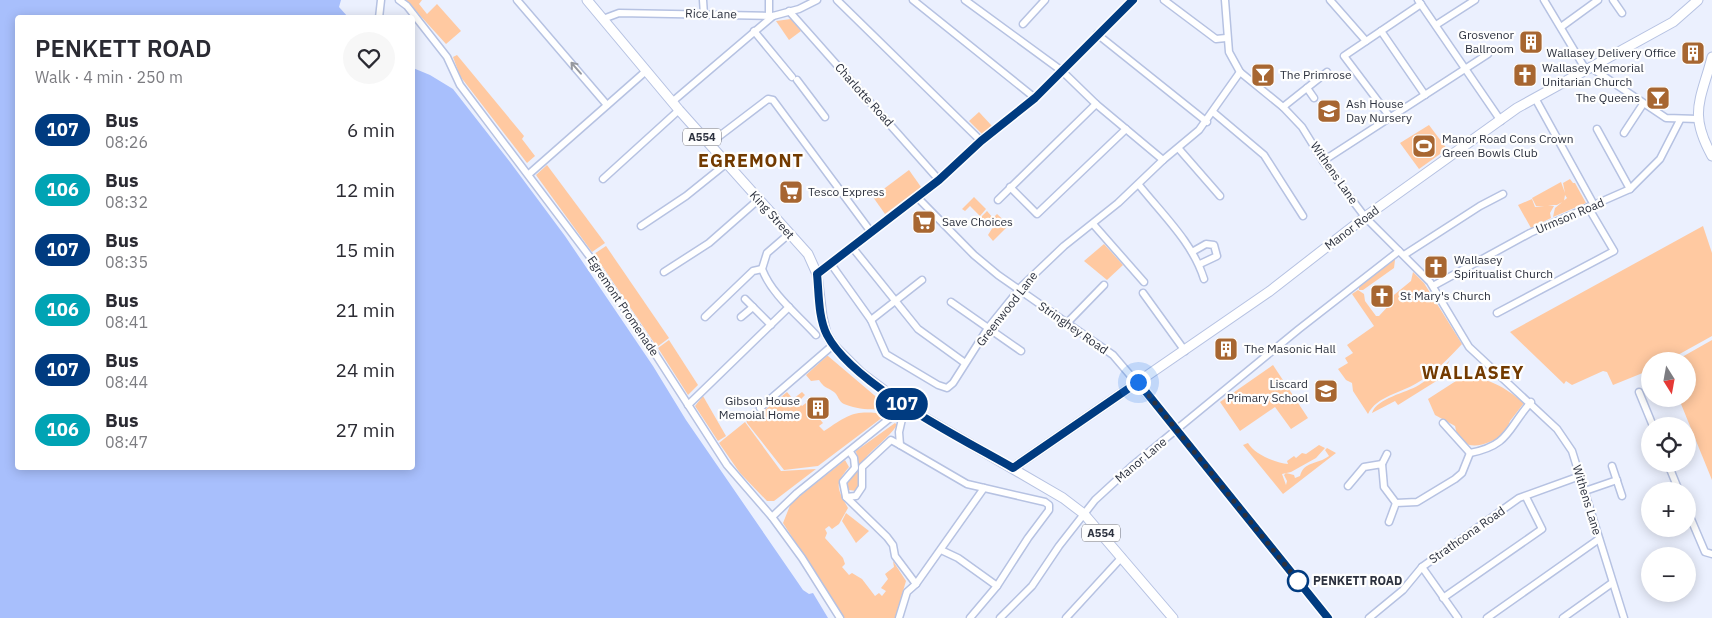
<!DOCTYPE html>
<html lang="en">
<head>
<meta charset="utf-8">
<style>
  body { margin:0; font-family:"IBM Plex Sans",sans-serif; background:#f7f7f7; color:#2b2b33; height:100vh; display:flex; flex-direction:column; font-size:19px; white-space:nowrap }
  * { box-sizing:border-box; margin:0 }
  p { font-size:16px; color:#7c7c81 }
  .icon { flex:none; width:28px; height:28px; fill:none; stroke:currentColor; stroke-width:2; stroke-linecap:round; stroke-linejoin:round }
  .map { position:relative; flex:1; overflow:hidden }
  .drawer { position:absolute; left:15px; top:15px; width:400px; height:455px; display:flex; flex-direction:column; background:#fff; border-radius:5px; box-shadow:0 2px 12px #0003 }
  .drawer>* { flex:none }
  .badge { padding:0 10px; border-radius:16px; font-size:18px; line-height:32px }
  .needle { width:32px; rotate:169deg }
  .tools { position:absolute; left:1641px; top:352px; display:grid; gap:10px }
  .tools a { display:grid; place-items:center; width:55px; height:55px; border-radius:50%; background:#fff; box-shadow:0 2px 12px #0003; font-size:25px }
  .you { position:absolute; width:25px; height:25px; margin:-12px; border:4px solid #fff; border-radius:50%; background:#1a73e8; box-shadow:0 0 0 8px #1a73e833 }
  .map>.badge { position:absolute; translate:-50% -50%; box-shadow:0 0 0 2px #fff }
  .round { display:grid; place-items:center; flex:none; width:52px; height:52px; border-radius:26px; background:#f7f7f7 }
  .summary { display:flex; align-items:center; justify-content:space-between; height:85px; padding:0 20px }
  h1 { font-size:24px; font-weight:600; line-height:38px }
  ul { padding:0; list-style:none }
  li { display:flex; align-items:center; gap:15px; height:60px; padding:0 20px }
  li div { flex:1 }
  li b { display:block; font-size:19px }
  li em { font-style:normal }
  li .badge { min-width:55px; font-weight:700; text-align:center }
  .map>svg:first-child { display:block }
</style>
</head>
<body>
<div class="map">
<svg width="1712" height="618" viewBox="0 0 1712 618">
  <rect width="100%" height="100%" fill="#ebf0fe"/>
  <g fill="#ffc9a1">
    <polygon points="406,0 422,0 419,4 427,14 437,4 461,31 446,44"/>
    <polygon points="791,19 801,31 789,40 776,21"/>
    <polygon points="457,55 524,136 522,139 535,156 527,163 460,76 453,57"/>
    <polygon points="979,112 992,126 983,135 969,121"/>
    <polygon points="1429,125 1447,149 1419,169 1400,143"/>
    <polygon points="547,165 605,243 592,252 536,175"/>
    <polygon points="909,170 921,187 885,214 873,197"/>
    <polygon points="1570,179 1573,183 1575,183 1586,203 1553,217 1555,208 1567,198 1565,195 1564,201 1557,205 1548,205 1554,206 1550,213 1551,218 1531,228 1518,205 1532,199 1535,207 1544,206 1536,206 1532,198 1561,182 1565,193 1563,183"/>
    <polygon points="974,197 986,209 980,216 970,206 965,211 962,209"/>
    <polygon points="987,211 993,218 997,214 1009,225 993,241 988,235 993,227 987,221 981,227 976,222"/>
    <polygon points="1703,226 1712,253 1712,336 1667,361 1650,361 1650,370 1613,385 1607,372 1603,371 1572,385 1566,381 1564,384 1510,332"/>
    <polygon points="1104,244 1123,265 1107,280 1084,261"/>
    <polygon points="606,246 669,338 657,347 594,254"/>
    <polygon points="1393,260 1395,260 1394,268 1363,290 1359,290 1359,287"/>
    <path d="M1413,272L1424,283L1462,344C1449,358 1435,373 1417,383C1401,393 1377,396 1368,414L1353,391L1352,383L1346,380L1338,369L1348,363L1345,358L1353,353L1347,345L1374,326L1352,294L1358,290L1364,294L1365,301L1376,316H1379L1392,302L1389,299L1411,281Z"/>
    <polygon points="669,340 698,385 688,395 658,348"/>
    <polygon points="1712,340 1712,480 1679,399 1688,399 1688,361 1675,361"/>
    <path d="M827,356H828L887,406C878,412 855,409 844,404C839,402 838,395 834,392C826,386 826,390 819,380L811,381L806,375Z"/>
    <path d="M1450,360L1438,380L1398,405L1395,401L1372,413C1377,398 1406,393 1419,385C1430,378 1441,370 1450,360Z"/>
    <polygon points="1273,365 1308,418 1291,429 1275,407 1240,431 1220,402"/>
    <path d="M1471,378C1493,379 1508,390 1524,403L1510,421L1505,434C1488,445 1460,456 1455,426L1435,415L1428,399L1459,379Z"/>
    <path d="M787,392L793,399L802,392L805,395L798,402L802,406L806,403L823,423L819,426L824,431C851,413 854,410 887,414L818,466L784,470L747,423L746,419L757,411L760,414Z"/>
    <polygon points="703,396 726,436 718,441 695,406"/>
    <polygon points="745,422 781,471 816,469 774,501 767,501 740,473 719,443"/>
    <path d="M895,423L897,425C888,439 874,447 864,460C857,470 862,482 856,491L849,490L846,484L858,467L856,451Z"/>
    <path d="M1248,443C1254,454 1276,463 1288,464L1287,461L1294,456L1296,458L1302,453L1306,454L1319,445L1325,448L1316,458L1291,472L1282,474L1286,485L1287,481L1284,475L1286,473L1294,475L1295,478L1300,476C1304,461 1317,465 1329,456L1325,450L1327,448L1336,453L1283,494L1243,445Z"/>
    <path d="M845,460L849,467C834,485 837,488 848,508L839,524L832,529L829,526L825,529L827,533L825,538L843,558L845,564L842,567L849,575L852,573L862,579L875,596L879,593L882,596L886,591L881,588L888,579L885,574L894,567L893,561L906,581L895,618H844L783,523L791,503Z"/>
    <polygon points="846,513 869,531 856,543 842,521"/>
  </g>
  <polygon fill="#a8bffc" points="0,0 341,0 339,7 348,17 18,18 18,468 412,468 413,68 430,75 453,89 510,162 565,236 653,366 686,420 803,590 809,594 813,593 828,618 0,618"/>
  <g fill="none" stroke-linecap="round" stroke-linejoin="round">
    <g stroke="#b6c2e2" stroke-width="9">
      <g id="minor">
        <polyline points="399,0 407,6 447,57 460,85 590,257 654,352 727,465 772,517 802,558 840,618"/>
        <polyline points="517,0 607,105"/>
        <polyline points="703,0 704,15"/>
        <polyline points="837,0 981,141"/>
        <polyline points="913,0 1035,98"/>
        <polyline points="965,0 1062,71 1096,104 1163,160"/>
        <polyline points="1164,0 1216,39 1226,38"/>
        <polyline points="1225,0 1229,52 1240,72 1283,107 1302,127 1323,161 1365,217 1430,282 1469,347 1557,429 1572,451 1624,618"/>
        <polyline points="1330,0 1366,41"/>
        <polyline points="1418,0 1501,121"/>
        <polyline points="1544,0 1586,70"/>
        <polyline points="1613,0 1622,13"/>
        <polyline points="789,11 939,180"/>
        <polyline points="769,15 769,0"/>
        <polyline points="379,18 381,0"/>
        <polyline points="603,19 619,13 773,16 799,9 817,0"/>
        <polyline points="1023,24 1045,0"/>
        <polyline points="1436,25 1475,0"/>
        <polyline points="1561,27 1598,0"/>
        <polyline points="754,31 792,77"/>
        <polyline points="1381,31 1425,95"/>
        <polyline points="1097,34 1207,122"/>
        <polyline points="1590,67 1666,118 1698,119"/>
        <polyline points="797,80 825,117"/>
        <polyline points="1307,88 1314,98"/>
        <polyline points="1535,98 1594,205"/>
        <polyline points="672,102 773,16"/>
        <polyline points="1283,107 1327,72"/>
        <polyline points="1213,112 1264,155 1303,216"/>
        <polyline points="1390,117 1344,56 1421,4"/>
        <polyline points="1597,129 1630,189"/>
        <polyline points="1624,133 1643,104"/>
        <polyline points="709,144 768,99 773,100 871,232"/>
        <polyline points="1179,149 1220,196"/>
        <polyline points="1323,161 1488,54"/>
        <polyline points="529,174 646,71"/>
        <polyline points="603,179 679,110"/>
        <path d="M1139,185C1162,214 1193,243 1204,279"/>
        <polyline points="1010,187 1037,214 1126,129"/>
        <polyline points="917,197 974,255 998,275 1113,355 1177,430 1328,618"/>
        <polyline points="998,200 1096,104"/>
        <polyline points="1093,224 1144,282"/>
        <polyline points="641,226 686,196 727,163"/>
        <path d="M789,234L767,253L762,269C772,295 798,315 816,335"/>
        <polyline points="852,247 918,329 965,363"/>
        <polyline points="1192,252 1206,244 1214,245 1217,256 1200,264"/>
        <polyline points="1404,255 1480,206 1503,194"/>
        <polyline points="831,264 871,320 886,354 938,385 947,388 953,383 988,328 1022,286 1064,246 1118,203 1163,160 1199,130 1240,72"/>
        <polyline points="664,272 709,243 758,200"/>
        <polyline points="817,274 939,180 981,141 1035,98 1133,0"/>
        <polyline points="1433,286 1530,233 1630,189 1660,159 1680,120"/>
        <polyline points="1143,293 1185,351"/>
        <polyline points="745,299 771,325"/>
        <polyline points="951,302 1021,351"/>
        <polyline points="1497,313 1614,251 1588,207"/>
        <polyline points="705,317 753,271 762,269"/>
        <polyline points="741,317 753,307"/>
        <polyline points="871,320 922,280"/>
        <polyline points="1067,323 1104,285"/>
        <polyline points="1639,392 1653,426"/>
        <polyline points="688,405 789,307"/>
        <polyline points="760,408 833,345"/>
        <path d="M1443,423L1470,453C1510,445 1507,429 1531,402"/>
        <polyline points="900,445 967,484 1045,502 1049,505 1049,510 1028,538 997,586 970,618"/>
        <polyline points="850,452 854,458 855,468 843,482 846,497 887,537 893,545 895,556 916,584"/>
        <polyline points="1382,464 1387,454"/>
        <polyline points="1668,464 1679,491"/>
        <polyline points="1612,466 1622,496"/>
        <polyline points="1348,486 1364,467 1382,464 1384,487 1396,503"/>
        <polyline points="1585,491 1617,480"/>
        <polyline points="846,497 856,496 862,487 862,467 891,440 900,445 899,432 905,406"/>
        <polyline points="1688,512 1705,552 1712,554"/>
        <polyline points="772,517 797,493 905,406"/>
        <polyline points="1389,522 1396,503 1417,502 1455,479 1462,473 1470,453"/>
        <polyline points="941,550 958,558 997,586"/>
        <polyline points="1422,567 1458,618"/>
        <polyline points="1443,598 1542,529 1526,497"/>
        <polyline points="899,618 907,592 916,584 984,488"/>
        <polyline points="1000,618 1032,586 1059,546 1095,500 1132,466 1299,329 1399,251"/>
        <polyline points="1066,618 1122,557"/>
        <polyline points="1369,618 1403,590 1422,567 1519,498 1580,476"/>
        <polyline points="1487,618 1599,539"/>
        <polyline points="1563,618 1612,583"/>
      </g>
    </g>
    <g stroke="#b6c2e2" stroke-width="11">
      <g id="major">
        <polyline points="587,0 679,110 808,254 817,274 822,316 826,333 833,345 861,373 905,406 1063,498 1084,514 1173,618"/>
        <path d="M1712,57C1701,100 1688,113 1712,156"/>
        <polyline points="1013,468 1270,291 1365,217 1517,108 1673,22 1698,0"/>
      </g>
    </g>
    <use href="#minor" stroke="#fff" stroke-width="6"/>
    <use href="#major" stroke="#fff" stroke-width="9"/>
  </g>
  <defs><path id="oneway-shaft" d="M-6 0H5M1.5-3L5.5 0L1.5 3" fill="none" stroke-width="1.6" stroke-linecap="round" stroke-linejoin="round" transform="scale(1.25)"/></defs>
  <use stroke="#96989f" href="#oneway-shaft" transform="translate(576 68) rotate(-131)"/>
  <g fill="none" stroke-linecap="round" stroke-linejoin="round">
    <g stroke="#fff" stroke-width="11">
      <path id="line" d="M1133,0L1035,98L981,141L939,180L817,274C819,293 818,317 827,335C853,385 963,439 1013,468L1138,382L1328,618"/>
    </g>
    <use href="#line" stroke="#003b80" stroke-width="8"/>
    <polyline stroke="#2d323f" stroke-width="5" stroke-dasharray="0 9" points="1138,382 1298,581"/>
  </g>
  <defs>
    <g id="building-square" transform="scale(1.25)"><rect x="-9" y="-9" width="18" height="18" rx="4" fill="#a76631" stroke="#fefefe"/><path d="M-4-6H4V6H1V3H-1V6H-4ZM-2.5-4.3h1.7v1.8h-1.7ZM.8-4.3h1.7v1.8H.8ZM-2.5-1h1.7V.8h-1.7ZM.8-1h1.7V.8H.8Z" fill="#fff"/></g>
    <g id="bar-square" transform="scale(1.25)"><rect x="-9" y="-9" width="18" height="18" rx="4" fill="#a76631" stroke="#fefefe"/><path d="M-6-5H6L.8 .8V4.5H3.5V6h-7V4.5H-.8V.8Z" fill="#fff"/></g>
    <g id="church-square" transform="scale(1.25)"><rect x="-9" y="-9" width="18" height="18" rx="4" fill="#a76631" stroke="#fefefe"/><path d="M-1.2-6h2.4v3.5h3.3v2.4h-3.3V6h-2.4V-.1h-3.3v-2.4h3.3Z" fill="#fff"/></g>
    <g id="school-square" transform="scale(1.25)"><rect x="-9" y="-9" width="18" height="18" rx="4" fill="#a76631" stroke="#fefefe"/><path d="M0-5L7-2L0 1L-7-2ZM-4 1L0 2.5L4 1V4Q0 6-4 4Z" fill="#fff"/></g>
    <g id="stadium-square" transform="scale(1.25)"><rect x="-9" y="-9" width="18" height="18" rx="4" fill="#a76631" stroke="#fefefe"/><path d="M0-5a6.5 5 0 1 0 0 10a6.5 5 0 1 0 0-10ZM-3.5-1.8h7v3.6h-7Z" fill="#fff"/></g>
    <g id="supermarket-square" transform="scale(1.25)"><rect x="-9" y="-9" width="18" height="18" rx="4" fill="#a76631" stroke="#fefefe"/><path d="M-6-5.5h2.5l.6 2H6L4.5 2H-2.5L-4.4-4H-6ZM-1.5 3.2a1.3 1.3 0 1 0 .1 0ZM3 3.2a1.3 1.3 0 1 0 .1 0Z" fill="#fff"/></g>
  </defs>
  <g fill-rule="evenodd">
    <use href="#building-square" x="1531" y="42"/>
    <use href="#building-square" x="1693" y="53"/>
    <use href="#bar-square" x="1263" y="75"/>
    <use href="#church-square" x="1525" y="75"/>
    <use href="#bar-square" x="1658" y="98"/>
    <use href="#school-square" x="1329" y="111"/>
    <use href="#stadium-square" x="1424" y="146"/>
    <use href="#supermarket-square" x="791" y="192"/>
    <use href="#supermarket-square" x="924" y="222"/>
    <use href="#church-square" x="1436" y="267"/>
    <use href="#church-square" x="1382" y="296"/>
    <use href="#building-square" x="1226" y="349"/>
    <use href="#school-square" x="1326" y="391"/>
    <use href="#building-square" x="818" y="408"/>
  </g>
  <circle fill="#fff" stroke="#003b80" stroke-width="2.5" cx="1298" cy="581" r="10"/>
  <g text-anchor="middle" stroke-width="4.5" stroke-linejoin="round" paint-order="stroke">
    <g fill="#fefefe" stroke="#6c6f78" stroke-width="1">
      <rect x="683" y="128.5" width="38" height="17" rx="4"/>
      <rect x="1082" y="524.5" width="38" height="17" rx="4"/>
    </g>
    <g font-size="11" font-weight="bold" fill="#2d323f">
      <text x="702" y="141">A554</text>
      <text x="1101" y="537">A554</text>
    </g>
    <g font-size="12" fill="#2d323f" stroke="#fefefe">
      <text transform="translate(711 14) rotate(1)" y="4">Rice Lane</text>
      <text transform="translate(864 95) rotate(48)" y="4">Charlotte Road</text>
      <text transform="translate(1334 173) rotate(55)" y="4">Withens Lane</text>
      <text transform="translate(772 215) rotate(48)" y="4">King Street</text>
      <text transform="translate(1570 216) rotate(-23)" y="4">Urmson Road</text>
      <text transform="translate(1352 228) rotate(-37)" y="4">Manor Road</text>
      <text transform="translate(623 306) rotate(56)" y="4">Egremont Promenade</text>
      <text transform="translate(1007 309) rotate(-52)" y="4">Greenwood Lane</text>
      <text transform="translate(1073 328) rotate(35)" y="4">Stringhey Road</text>
      <text transform="translate(1141 460) rotate(-40)" y="4">Manor Lane</text>
      <text transform="translate(1587 500) rotate(73)" y="4">Withens Lane</text>
      <text transform="translate(1467 535) rotate(-35)" y="4">Strathcona Road</text>
    </g>
    <g font-size="12" fill="#2d323f" stroke="#fefefe" text-anchor="start">
      <text x="1514" y="39" text-anchor="end">Grosvenor<tspan x="1514" dy="14">Ballroom</tspan></text>
      <text x="1676" y="57" text-anchor="end">Wallasey Delivery Office</text>
      <text x="1542" y="72">Wallasey Memorial<tspan x="1542" dy="14">Unitarian Church</tspan></text>
      <text x="1280" y="79">The Primrose</text>
      <text x="1640" y="102" text-anchor="end">The Queens</text>
      <text x="1346" y="108">Ash House<tspan x="1346" dy="14">Day Nursery</tspan></text>
      <text x="1442" y="143">Manor Road Cons Crown<tspan x="1442" dy="14">Green Bowls Club</tspan></text>
      <text x="808" y="196">Tesco Express</text>
      <text x="942" y="226">Save Choices</text>
      <text x="1454" y="264">Wallasey<tspan x="1454" dy="14">Spiritualist Church</tspan></text>
      <text x="1400" y="300">St Mary's Church</text>
      <text x="1244" y="353">The Masonic Hall</text>
      <text x="1308" y="388" text-anchor="end">Liscard<tspan x="1308" dy="14">Primary School</tspan></text>
      <text x="800" y="405" text-anchor="end">Gibson House<tspan x="800" dy="14">Memoial Home</tspan></text>
    </g>
    <g font-size="12" font-weight="bold" fill="#2d323f" stroke="#fefefe" text-anchor="start">
      <text x="1313" y="585">PENKETT ROAD</text>
    </g>
    <g font-size="18" font-weight="bold" letter-spacing="1" fill="#723a00" stroke="#fefefe">
      <text x="751" y="167">EGREMONT</text>
      <text x="1473" y="379">WALLASEY</text>
    </g>
  </g>
</svg>
<div class="tools">
<a><svg class="needle" viewBox="-14 -14 28 28"><path d="M0-13l5 13h-10z" fill="#e53935"/><path d="M0 13l5-13h-10z" fill="#7c7c81"/></svg></a>
<a><svg class="icon" aria-label="locate" viewBox="0 0 24 24"><circle cx="12" cy="12" r="6"/><path d="M12 2v4M12 18v4M2 12h4M18 12h4"/></svg></a>
<a>+</a>
<a>−</a>
</div>
<div class="you" style="left:1138px;top:382px"></div>
<b class="badge" style="left:902px;top:404px;background:#003b80;color:#fff">107</b>
<section class="drawer">
<div class="summary"><div><h1>PENKETT ROAD</h1><p>Walk · 4 min · 250 m</p></div><a class="round"><svg class="icon" aria-label="heart" viewBox="0 0 24 24"><path d="M12 20l-8-8c-3-5 5-10 8-4 3-6 11-1 8 4z"/></svg></a></div>
<ul>
<li><span class="badge" style="background:#003b80;color:#fff">107</span><div><b>Bus</b><p>08:26</p></div><em>6 min</em></li>
<li><span class="badge" style="background:#00a3b4;color:#fff">106</span><div><b>Bus</b><p>08:32</p></div><em>12 min</em></li>
<li><span class="badge" style="background:#003b80;color:#fff">107</span><div><b>Bus</b><p>08:35</p></div><em>15 min</em></li>
<li><span class="badge" style="background:#00a3b4;color:#fff">106</span><div><b>Bus</b><p>08:41</p></div><em>21 min</em></li>
<li><span class="badge" style="background:#003b80;color:#fff">107</span><div><b>Bus</b><p>08:44</p></div><em>24 min</em></li>
<li><span class="badge" style="background:#00a3b4;color:#fff">106</span><div><b>Bus</b><p>08:47</p></div><em>27 min</em></li>
</ul>
</section>
</div>
</body>
</html>
